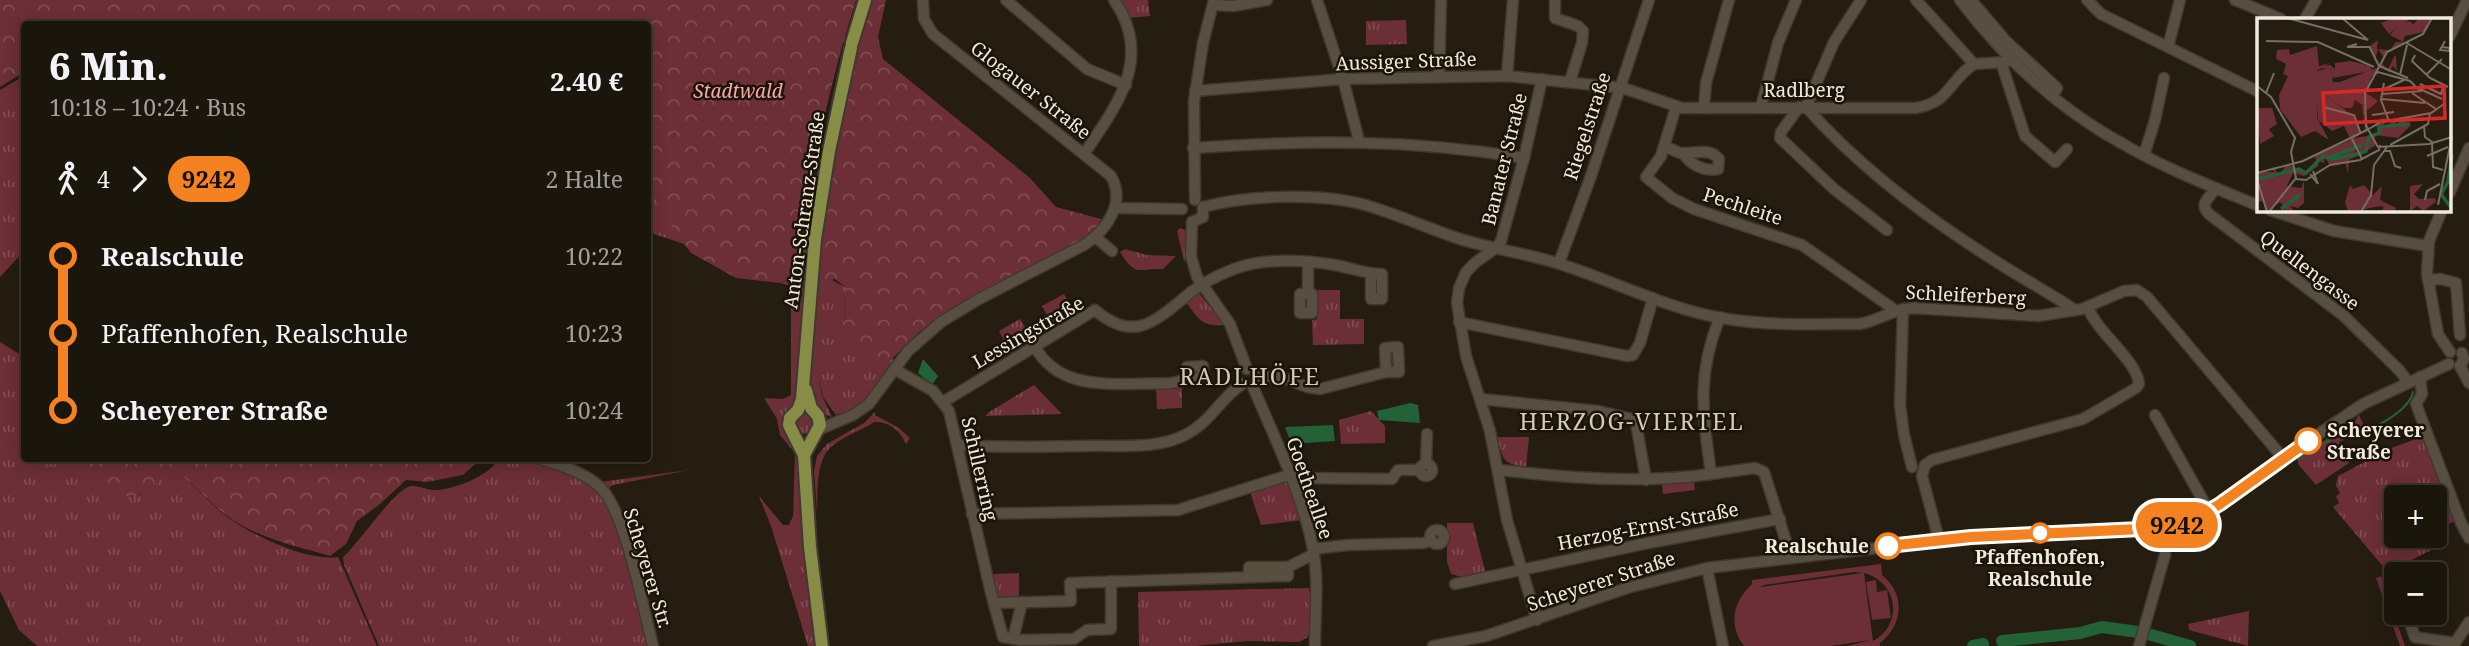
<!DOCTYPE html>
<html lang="de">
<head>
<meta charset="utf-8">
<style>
  body { margin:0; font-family:"Noto Serif",serif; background:#28231a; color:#f1f3f6; height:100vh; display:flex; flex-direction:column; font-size:26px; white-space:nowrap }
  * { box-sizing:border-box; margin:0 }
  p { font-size:23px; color:#a09f9d }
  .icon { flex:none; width:38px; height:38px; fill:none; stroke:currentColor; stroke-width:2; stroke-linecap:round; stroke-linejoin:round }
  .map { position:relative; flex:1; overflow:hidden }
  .side { position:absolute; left:21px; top:21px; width:630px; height:441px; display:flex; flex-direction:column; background:#1b160c; border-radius:7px; box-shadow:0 4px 18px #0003,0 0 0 2px #39352d }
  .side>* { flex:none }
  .badge { padding:0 14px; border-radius:23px; font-size:24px; line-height:46px }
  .controls { position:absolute; left:2384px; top:485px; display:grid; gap:14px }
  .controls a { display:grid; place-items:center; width:63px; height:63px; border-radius:7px; background:#1b160c; box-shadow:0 4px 18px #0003,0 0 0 2px #39352d; font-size:35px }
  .map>.badge { position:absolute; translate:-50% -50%; box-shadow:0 0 0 4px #fff }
  .legs { display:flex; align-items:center; gap:10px; height:77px; padding:0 28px; font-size:23px }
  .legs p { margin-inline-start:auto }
  .overview { display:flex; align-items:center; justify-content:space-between; height:119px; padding:0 28px }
  h1 { font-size:38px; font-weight:800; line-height:52px }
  ul { padding:0 28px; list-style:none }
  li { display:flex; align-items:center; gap:24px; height:77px; font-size:26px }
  li i { display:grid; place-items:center; width:10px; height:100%; margin:0 9px; background:currentColor }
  li i::after { content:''; width:18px; height:18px; margin:-9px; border:5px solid; border-radius:50%; background:#1b160c }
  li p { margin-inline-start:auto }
  li:first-child i { background:linear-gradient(#0000 50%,currentColor 0) }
  li:last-child i { background:linear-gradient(currentColor 50%,#0000 0) }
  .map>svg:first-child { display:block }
</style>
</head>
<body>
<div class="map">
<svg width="2469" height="646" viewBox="0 0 2469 646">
  <defs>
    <pattern id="grass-tufts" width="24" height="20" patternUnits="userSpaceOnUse" patternTransform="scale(1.75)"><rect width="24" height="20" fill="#6c2e37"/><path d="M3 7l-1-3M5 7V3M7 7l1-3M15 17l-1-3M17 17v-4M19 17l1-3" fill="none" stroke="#814c54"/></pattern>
    <pattern id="forest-crowns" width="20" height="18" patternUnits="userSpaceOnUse" patternTransform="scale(1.75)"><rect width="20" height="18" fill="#6c2e37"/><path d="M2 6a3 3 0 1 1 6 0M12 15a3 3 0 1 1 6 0" fill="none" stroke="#814c54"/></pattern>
  </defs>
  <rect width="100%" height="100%" fill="#241d10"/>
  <g fill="url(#grass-tufts)">
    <polygon points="1121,0 1148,0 1150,16 1129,18"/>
    <polygon points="1406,20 1407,44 1366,45 1366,21"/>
    <polygon points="24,76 24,251 0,277 0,90"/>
    <polygon points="648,183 684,244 648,232"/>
    <polygon points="1180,228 1187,231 1187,259 1184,261 1177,231"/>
    <path d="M1125,249L1147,255L1176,256L1163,269C1138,268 1136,278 1120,252Z"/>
    <polygon points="807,272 800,394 783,424 785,432 796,445 799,454 818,646 808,646 771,526 759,496 783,525 789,525 793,516 795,453 780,435 777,419 764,398 783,399 791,395 791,286 780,283"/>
    <path d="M817,272L845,287L844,330L887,364L892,358L896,362C880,386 865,407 836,415L823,397L818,375L822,396L832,417C819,414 810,401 808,388Z"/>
    <polygon points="1316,290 1340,290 1340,319 1364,319 1364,344 1313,345 1312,320 1317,319"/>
    <path d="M1198,292L1224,324L1222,325C1200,327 1198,317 1185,301Z"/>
    <polygon points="1064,294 1077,317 1055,330 1042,306"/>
    <polygon points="1020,319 1034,342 1012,355 999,331"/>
    <path d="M0,342L24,357V458L72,459L105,486L139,495L173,470C192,481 205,499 222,513C247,533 306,562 338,557L377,646H37L19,630L0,591Z"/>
    <polygon points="1182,384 1182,408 1157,409 1156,385"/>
    <polygon points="1034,385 1062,414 985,416 989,412"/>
    <polygon points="1371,411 1385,426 1385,443 1341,444 1339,420"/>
    <circle cx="804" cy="423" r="11"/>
    <path d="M875,412V415L899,428L910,438L906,444C899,430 891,422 874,422C861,431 843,436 831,447C815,462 818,492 817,512L814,471L817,456L827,444L864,423Z"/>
    <polygon points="2358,413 2366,430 2339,442 2349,463 2316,485 2298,464 2298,458 2357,419"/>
    <polygon points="2424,436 2455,521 2434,530 2434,497 2396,497 2396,536 2433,536 2437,547 2400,566 2404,574 2396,574 2396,582 2333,507 2339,503 2336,496 2340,493 2336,486 2338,476 2391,448"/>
    <path d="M1497,437H1529L1526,467C1502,464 1503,459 1497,437Z"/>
    <path d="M498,459H534L589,481L609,504L619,528L651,646H379L344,565L343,557C358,545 394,489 411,486C419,485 429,491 437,490C455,489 491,475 498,459Z"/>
    <polygon points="689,470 613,485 607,489 600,482"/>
    <polygon points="1288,480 1303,520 1261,525 1249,489"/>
    <polygon points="1694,481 1695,490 1663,494 1662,485"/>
    <polygon points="1447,523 1473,523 1486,575 1466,578 1451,574 1447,562"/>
    <polygon points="1019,573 1019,598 998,599 993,574"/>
    <path d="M1309,588C1312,604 1313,622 1308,637L1299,642L1248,641L1195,646H1139L1138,592Z"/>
    <polygon points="2249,611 2248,646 2189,630 2188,624"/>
  </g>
  <g fill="url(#forest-crowns)">
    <path d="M0,0H856C836,64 819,130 811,196C809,221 808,247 807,272L780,283L736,278L691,253L673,229L648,183V24H24V72L0,87Z"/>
    <polygon points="869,0 886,0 878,37 883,59 1030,178 1056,207 1105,220 1083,242 976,294 937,320 920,331 887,364 874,367 857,360 844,330 845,287 835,279 824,282 817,272 827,201 849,78"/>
    <path d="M72,459H481L463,475L427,482L406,480L380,504L357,521L346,544L330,556C295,546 257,538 227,516C208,502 194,482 173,470C163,477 153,487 142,493C118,507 89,473 72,459Z"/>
  </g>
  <g fill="#6c2e37" fill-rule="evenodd">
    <path d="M1881,564L1882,575C1906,594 1903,625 1880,643V646H1847L1871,640L1830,646H1744C1728,625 1733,601 1752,584V580ZM1854,572L1863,573L1760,587L1764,585ZM1864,573C1898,582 1904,624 1873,641Z"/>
    <polygon points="2381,576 2405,646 2400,646 2376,578"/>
    <polygon points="1876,580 1877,592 1887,590 1891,618 1872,620 1866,582"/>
  </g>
  <g fill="#236137">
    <polygon points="923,359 938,376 932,385 918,373"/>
    <polygon points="1410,403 1418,405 1420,423 1379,420 1377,411"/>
    <polygon points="1333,425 1335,441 1305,443 1289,438 1285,427"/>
  </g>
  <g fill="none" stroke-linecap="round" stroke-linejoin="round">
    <path stroke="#236137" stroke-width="2" d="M2298,459C2315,448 2332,437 2352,431C2357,429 2362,430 2368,429C2383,424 2410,408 2413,392"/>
    <g stroke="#236137" stroke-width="12">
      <polyline points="2148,634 2190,646"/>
      <polyline points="2002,641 2080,633 2102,627 2138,632"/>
      <polyline points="1973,646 1983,644"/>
    </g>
    <g stroke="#3f3932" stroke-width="13">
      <g id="minor">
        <polyline points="1006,0 1087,69 1126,85"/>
        <polyline points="1317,0 1343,79 1359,141"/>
        <polyline points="1555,0 1555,18 1578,26 1583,31 1582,43 1570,81"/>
        <polyline points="1916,0 1974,64 2006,62"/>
        <path d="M1960,0C2004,58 2059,109 2123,144C2166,169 2213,187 2259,206"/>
        <polyline points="1971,0 2006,41 2057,88 2052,96"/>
        <polyline points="2087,0 2101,14 2259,92"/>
        <polyline points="2235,0 2281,19"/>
        <polyline points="1213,5 1233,6 1267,0"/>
        <polyline points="2305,19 2316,0"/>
        <polyline points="2450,36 2467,0"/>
        <polyline points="2168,47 2180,0"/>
        <polyline points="2001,62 2025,136 2055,162 2067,149"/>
        <polyline points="1439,76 1441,0"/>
        <polyline points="1507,76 1513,0"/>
        <path d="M1195,91L1343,79L1507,76L1623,88L1682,108H1915C1950,103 1948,81 1974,64"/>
        <polyline points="1676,107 1661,156 1646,177 1672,198 1694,209 1802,245 1895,310"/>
        <polyline points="1761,107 1778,43 1796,0"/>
        <polyline points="1799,107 1781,132 1780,138 1834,189 1887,230"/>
        <path d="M1806,107C1860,168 1928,219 1997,262C2023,279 2050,293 2075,310"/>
        <polyline points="1806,107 1834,42 1861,0"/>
        <polyline points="1704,108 1706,83 1729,0"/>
        <path d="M1665,147C1670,148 1676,152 1681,153C1695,154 1709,147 1719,159L1718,169C1705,172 1690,165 1683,153"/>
        <path d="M1193,148C1306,140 1412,139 1524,158"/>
        <path d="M1084,154C1117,105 1154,58 1114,0"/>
        <polyline points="2144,155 2155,120 2164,78"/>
        <path d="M2216,188C2210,198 2198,203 2209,214L2344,316L2400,371L2408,382"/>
        <polyline points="2450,192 2469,148"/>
        <polyline points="1195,200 1194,101 1203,43 1214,0"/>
        <path d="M1203,207C1248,195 1317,193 1362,204C1394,213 1425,227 1457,238C1491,249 1526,253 1560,264C1614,281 1665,308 1721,318C1767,326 1813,324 1859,324C1879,321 1891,309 1914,308L2038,316L2082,309L2124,291L2137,290L2147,297L2175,330L2283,458"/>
        <polyline points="1116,208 1182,209"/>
        <polyline points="2270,210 2334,231 2428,246"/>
        <polyline points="2442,210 2429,241 2427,273 2438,334 2450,352"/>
        <polyline points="1192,222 1191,256 1197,277 1230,324 1247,369"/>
        <polyline points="1192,222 1203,217 1203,207"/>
        <polyline points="1095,237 1112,251"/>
        <polyline points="1559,263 1591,176 1649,0"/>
        <polyline points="2428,280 2441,279 2456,283 2460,335"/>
        <polyline points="1308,294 1300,294 1300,313 1312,313 1312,294 1308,294 1308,262"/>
        <polyline points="1903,309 1900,405 1904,435 1912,467"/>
        <path d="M1720,317C1696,375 1703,414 1711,474L1755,468L1764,472L1791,557"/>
        <polyline points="1459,322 1627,356 1633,355 1640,343 1653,298"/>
        <path d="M1035,347C1056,384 1094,384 1132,384C1145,383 1158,384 1171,383C1182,381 1191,378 1203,377V366L1187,367V378"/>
        <polyline points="2460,366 2469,383"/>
        <polyline points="2460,366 2464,359 2462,353"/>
        <polyline points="894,369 933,391 949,411 992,597 1003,637 1021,640 1074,639 1087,630 1111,629 1111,581"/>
        <polyline points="1260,377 1281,377 1307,387 1320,389 1386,372 1399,372 1398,347 1385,348 1386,372"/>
        <polyline points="2420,377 2422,394 2416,404 2461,523 2469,538"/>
        <path d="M1253,387C1275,439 1302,493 1313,549C1319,580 1315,615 1315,646"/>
        <polyline points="1481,399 1598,411 1632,419 1636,423 1646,480"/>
        <path d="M943,402L1095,310C1129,339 1149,327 1179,302C1194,288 1215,276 1234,269C1264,258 1304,260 1335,265C1351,268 1366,274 1382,274V299H1371V274"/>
        <polyline points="2155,415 2209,511"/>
        <path d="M820,429L853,415L869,404L908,351L941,322L979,299L1084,245C1107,230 1126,203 1111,176L933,34L924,19L923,0"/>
        <path d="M957,445C1000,448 1043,447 1086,446C1118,445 1158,450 1187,434C1210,422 1221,398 1242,384"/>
        <path d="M538,458C559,465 585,472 601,488C626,514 643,608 653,646"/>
        <circle cx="1426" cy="470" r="6"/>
        <polyline points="1426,464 1427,434"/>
        <path d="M1500,470C1570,478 1640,484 1711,474"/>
        <polyline points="972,514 1178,510 1289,475 1302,478 1392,479 1398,470 1420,470"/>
        <circle cx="1437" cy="537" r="7"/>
        <path d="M1939,540L1922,476L1925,465L1932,460L2083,419L2136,388L2139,384C2137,360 2097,333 2088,307"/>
        <polyline points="1313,549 1347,545 1424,543 1431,540"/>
        <polyline points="1707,568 1723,646"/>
        <polyline points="1249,577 1249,567 1288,567 1314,554"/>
        <polyline points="1455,584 1648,543 1780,519"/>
        <polyline points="994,603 1071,601 1070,583 1288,576 1288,567"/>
        <polyline points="2406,612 2415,637 2454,643"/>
        <polyline points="1537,620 1507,520 1490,431 1466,356 1457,303 1459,288 1466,272 1476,262 1497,247 1501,241 1524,158 1542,79"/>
        <polyline points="1013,639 1022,602"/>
        <polyline points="1433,646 1486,636 1627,588 1707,568 1971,537 2141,529 2178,524 2200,516 2220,504 2283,458 2363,404 2449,364"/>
        <polyline points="2139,646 2165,555 2166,527"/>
        <polyline points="2453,646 2469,622"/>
      </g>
    </g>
    <g stroke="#3f3932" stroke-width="16">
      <g id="major">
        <polyline points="852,43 865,0"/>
        <polyline points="804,455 820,425 818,416 811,408 806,390"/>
        <polyline points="822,646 810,547 804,455 789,425 790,418 798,410 802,399 815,239 829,151 851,48"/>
      </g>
    </g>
    <use href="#minor" stroke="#584f41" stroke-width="10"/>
    <use href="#major" stroke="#878d47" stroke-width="12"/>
  </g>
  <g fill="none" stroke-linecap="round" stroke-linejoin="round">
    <g stroke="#fff" stroke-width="16">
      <polyline id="line-1" points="1888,546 1971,537 2141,529 2178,524 2200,516 2220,504 2308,441"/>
    </g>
    <use href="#line-1" stroke="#f58220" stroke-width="10"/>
  </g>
  <g fill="#fff" stroke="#f58220" stroke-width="3.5">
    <circle cx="2308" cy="441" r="12"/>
    <circle cx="2040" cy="533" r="9"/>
    <circle cx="1888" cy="546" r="12"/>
  </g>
  <g text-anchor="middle" stroke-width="5" stroke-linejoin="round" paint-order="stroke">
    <g font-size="19" fill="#efeae1" stroke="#1b1407">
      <text transform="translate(1406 61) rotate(-2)" y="7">Aussiger Straße</text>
      <text transform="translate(1031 90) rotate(38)" y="7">Glogauer Straße</text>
      <text x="1804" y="97">Radlberg</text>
      <text transform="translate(1587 126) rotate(-72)" y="7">Riegelstraße</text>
      <text transform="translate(1504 159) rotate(-76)" y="7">Banater Straße</text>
      <text transform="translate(1743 206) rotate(18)" y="7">Pechleite</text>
      <text transform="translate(804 210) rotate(-82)" y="7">Anton-Schranz-Straße</text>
      <text transform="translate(2310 270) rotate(37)" y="7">Quellengasse</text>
      <text transform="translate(1966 295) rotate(3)" y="7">Schleiferberg</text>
      <text transform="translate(1028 332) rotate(-30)" y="7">Lessingstraße</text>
      <text transform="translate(980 469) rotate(77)" y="7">Schillerring</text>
      <text transform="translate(1310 488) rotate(71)" y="7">Goetheallee</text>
      <text transform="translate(1648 526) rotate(-11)" y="7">Herzog-Ernst-Straße</text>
      <text transform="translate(648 568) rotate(73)" y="7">Scheyerer Str.</text>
      <text transform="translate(1601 581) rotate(-18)" y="7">Scheyerer Straße</text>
    </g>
    <g font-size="19" font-style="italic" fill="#fba7af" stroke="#1b1407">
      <text x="738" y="98">Stadtwald</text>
    </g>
    <g font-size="19" font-weight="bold" fill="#efeae1" stroke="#1b1407" text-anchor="start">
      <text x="2327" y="437">Scheyerer<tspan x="2327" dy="22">Straße</tspan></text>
      <text x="1869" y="553" text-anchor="end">Realschule</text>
      <text x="2040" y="564" text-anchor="middle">Pfaffenhofen,<tspan x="2040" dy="22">Realschule</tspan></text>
    </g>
    <g font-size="23" letter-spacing="2" fill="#d3cab9" stroke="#1b1407">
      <text x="1250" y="385">RADLHÖFE</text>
      <text x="1632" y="430">HERZOG-VIERTEL</text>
    </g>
  </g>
  <g transform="translate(2257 18)">
    <rect width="194" height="194" fill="#241d10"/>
    <path d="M161,1L173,2L167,14L148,18L146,24L133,17L141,7L153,3L157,7ZM94,43L113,48L115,53L75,60L73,51L58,50L73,47L78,51V45ZM69,77L93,96H101L97,97L104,114L108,111L105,87L111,90L107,98L112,110L97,120L122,116L119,107L115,109L123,101L132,100L125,109L140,102L138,107L145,102L154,107L141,120L118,117V128L104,136L96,130L102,137L92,142L91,156L88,143L73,148L68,139L67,145L62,143L61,148L47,158L36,155L30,168L44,170L47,163V185L41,190L33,188L38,194H24L28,191L23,184L14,191L16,194H10L6,183L0,184L2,154H18L13,150L18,149L21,159L30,146L49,154L61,144L56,137L94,122L87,108L75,113L61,102L60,86Z" fill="#6c2e37"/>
    <path d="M137,0H153L147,7L153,10L161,1L154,12L143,7L132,16L124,5ZM121,22L120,31L132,32L125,46L131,51L138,37L133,32L139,24H147L134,32L139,39L140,53L136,48L132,54L123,49L114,60L109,75L121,83L112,91L98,82L95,90H86L69,77L60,86V100L72,122L58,113L44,119L23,91L22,77L31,58L26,56L29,46L19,41L20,32L32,31L33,37L60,28L62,48L73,45L59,53L73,50L76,64H83L122,49L127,40L121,31L118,43L113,28ZM0,90H15L20,106L12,111L17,118L3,126ZM166,166L157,176L162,181L178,180L179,184L166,193L160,188L153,194V168ZM93,167L96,171L107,167L116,177L125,168L123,182L139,190L137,194H122L127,190L124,188L91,194L88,184Z" fill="#6c2e37"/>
    <path fill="none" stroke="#236137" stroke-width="3.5" d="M102,136L109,133L112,119L122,115V109L153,106M195,137L191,164L184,176L195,191M73,139L105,127M1,161L42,151L49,155L66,138L75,141L102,136M24,191L44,176"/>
    <path fill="none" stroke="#756f64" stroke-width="2" d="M30,0L111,22M85,0L111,22M9,23L61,24L117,49M148,24L195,52M100,26L90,29H113M112,28L122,48M185,29L193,30L192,33L183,32L188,23M158,37L155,43L173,60L191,69M122,48L151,60M170,56L185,41M117,57L121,54L153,63L163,73M143,57L150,27M127,65L124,82L132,103M163,66L184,76L187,67M0,68L14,79L38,120L34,134L39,160L12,194M163,71L185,81M125,72L147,62M9,75L17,55M108,75L109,108L121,129L172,126L195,119M108,75L130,34L166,16L175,0M155,75L179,91M125,76L165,73M125,81L168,85M66,89L97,97L104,116M115,97L137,94M167,108L168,119L175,124L176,149L186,152M110,112L124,104L174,95L187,86M95,121L105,141M133,127L171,106L173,95M127,133H133L138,148L144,150M170,138L191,129M0,155L46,143L110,112M53,156L61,166L56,153M0,161L10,194M39,161L49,162L73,147L103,142L122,132L123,127M168,182L170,173L183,166M181,187L195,118M104,194L114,177L117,147L130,129"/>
    <path fill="#d62828" fill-opacity="0.15" stroke="#d62828" stroke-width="3.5" d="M187,68L188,100L68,106L66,75Z"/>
    <rect width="194" height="194" fill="none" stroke="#efeae1" stroke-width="3.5"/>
  </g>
</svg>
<div class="controls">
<a>+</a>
<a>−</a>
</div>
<b class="badge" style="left:2177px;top:525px;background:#f58220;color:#111">9242</b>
<section class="side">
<div class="overview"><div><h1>6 Min.</h1><p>10:18 – 10:24 · Bus</p></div><b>2.40 €</b></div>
<div class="legs"><svg class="icon" aria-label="walk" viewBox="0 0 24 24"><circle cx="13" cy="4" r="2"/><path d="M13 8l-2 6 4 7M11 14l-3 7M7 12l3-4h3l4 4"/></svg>4<svg class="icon" aria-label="forward" viewBox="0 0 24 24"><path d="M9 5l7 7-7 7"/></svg><b class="badge" style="background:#f58220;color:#111">9242</b><p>2 Halte</p></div>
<ul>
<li><i style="color:#f58220"></i><b>Realschule</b><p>10:22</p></li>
<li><i style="color:#f58220"></i><span>Pfaffenhofen, Realschule</span><p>10:23</p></li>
<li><i style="color:#f58220"></i><b>Scheyerer Straße</b><p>10:24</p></li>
</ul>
</section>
</div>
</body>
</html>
